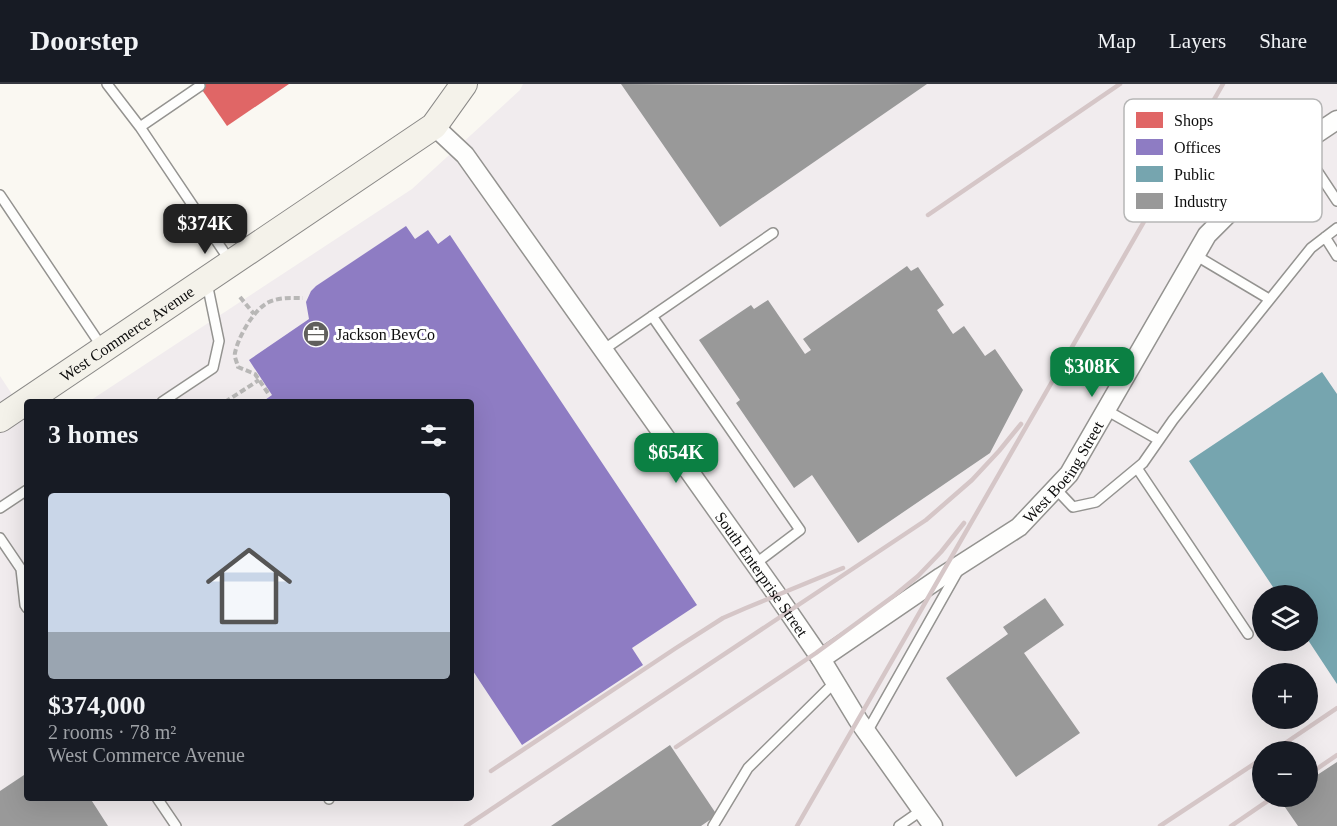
<!DOCTYPE html>
<html lang="en">
<head>
<meta charset="utf-8">
<style>
	body { margin:0; font-family:"Times New Roman",serif; background:#20242c; color:#f1f3f6; height:100vh; display:flex; flex-direction:column; font-size:22px; white-space:nowrap }
	* { box-sizing:border-box; margin:0 }
	p { font-size:20px; color:#9ea1a6 }
	.icon { flex:none; width:33px; height:33px; fill:none; stroke:currentColor; stroke-width:2; stroke-linecap:round; stroke-linejoin:round }
	.map { position:relative; flex:1; overflow:hidden }
	.panel { position:absolute; left:24px; top:315px; width:450px; height:402px; display:flex; flex-direction:column; background:#171b24; border-radius:6px; box-shadow:0 6px 24px #0002 }
	.panel>* { flex:none }
	.fabs { position:absolute; left:1252px; top:501px; display:grid; gap:12px }
	.fabs a { display:grid; place-items:center; width:66px; height:66px; border-radius:50%; background:#171b24; box-shadow:0 6px 24px #0002; font-size:30px }
	.price { position:absolute; translate:-50% -51px; padding:0 14px; border-radius:12px; background:#0b8043; color:#fff; font-size:20px; line-height:39px; filter:drop-shadow(0 2px 3px #0008) }
	.price::after { content:''; position:absolute; left:50%; top:36px; width:18px; height:14px; margin-left:-9px; background:inherit; clip-path:polygon(0 0,100% 0,50% 100%) }
	.price.current { background:#222; color:#fff }
	ul { padding:0; list-style:none }
	li { display:grid; align-content:center; gap:12px; height:318px; padding:0 24px }
	li span { display:grid; place-items:center; height:186px; border-radius:6px; color:#555 }
	li>.icon { margin-inline-start:auto }
	span .icon { width:108px; height:108px; fill:#fffc; stroke-width:1 }
	li b { font-size:26px }
	h2 { display:flex; justify-content:space-between; align-items:center; height:72px; padding:0 24px; font-size:26px }
	header { display:flex; align-items:center; gap:36px; box-sizing:border-box; height:84px; padding:0 30px; background:#171b24; border-bottom:2px solid #363941 }
	header strong { font-size:28px }
	nav { display:flex; gap:33px; margin-inline-start:auto; font-size:21px }
	.map>svg:first-child { display:block }
	.industrial { fill:#f1ecee; fill-rule:evenodd }
	.shops { fill:#e06666 }
	.offices { fill:#8e7cc3 }
	.public { fill:#76a5af }
	.industry { fill:#999 }
	.lines { fill:none; stroke-linecap:round; stroke-linejoin:round }
	.lane-casing { stroke:#949390; stroke-width:12 }
	.street-casing { stroke:#949390; stroke-width:21 }
	.secondary-casing { stroke:#8a8987; stroke-width:28 }
	.path { stroke:#b8b7b6; stroke-width:4; stroke-dasharray:6 3; stroke-linecap:butt }
	.lane { stroke:#fefefd; stroke-width:9 }
	.street { stroke:#fefefd; stroke-width:18 }
	.secondary { stroke:#f4f2ea; stroke-width:26 }
	.rail { stroke:#d5c6c7; stroke-width:4.5 }
	.labels { text-anchor:middle; dominant-baseline:central; stroke-width:6; stroke-linejoin:round; paint-order:stroke }
	.street-label { font-size:16px; fill:#0d0d0d; stroke:#fff }
	.poi-label { font-size:16px; fill:#0d0d0d; stroke:#fff; text-anchor:start }
	.key { fill:#fff; stroke:#b6b6b6; stroke-width:1.5 }
	.key-label { font-size:16px; fill:#0d0d0d }
</style>
</head>
<body>
<header>
<strong>Doorstep</strong>
<nav><a>Map</a><a>Layers</a><a>Share</a></nav>
</header>
<div class="map">
<svg width="1337" height="742" viewBox="0 0 1337 742">
	<rect width="100%" height="100%" fill="#faf8f2"/>
	<!-- industrial -->
	<path class="industrial" d="M523 0H1337V742H0V292L27 333V714H471V318H88L412 105 520 6ZM1263 512H1308V556H1263ZM1263 590H1308V634H1263ZM1263 668H1308V712H1263Z"/>
	<!-- shops -->
	<path class="shops" d="M198 0H289L227 42Z"/>
	<!-- offices -->
	<path class="offices" d="M406 142 415 155 428 146 438 160 450 151 697 521 632 564 643 581 522 661 471 584V318H262L272 311 249 276 309 235 306 218 311 207 316 202Z"/>
	<!-- public -->
	<path class="public" d="M1322 288 1337 310V600L1308 556V512H1279L1189 377Z"/>
	<!-- industry -->
	<path class="industry" d="M621 0 780 1 927 0 720 143Z
		M907 182 911 187 918 183 944 221 937 226 953 250 964 242 985 272 995 265 1023 306 990 369 858 459 812 391 794 404 736 319 740 316 699 256 751 221 754 225 768 216 805 270 811 266 803 255Z
		M1045 514 1064 541 1024 569 1080 649 1016 693 946 594 1008 550 1003 543Z
		M670 661 717 731 701 742H551Z
		M1337 678V742H1298L1280 716 1285 712H1308V697Z
		M27 689V714H90L108 742H0V707Z"/>
	<g class="lines">
		<!-- lane casing -->
		<g class="lane-casing">
			<path id="lane" d="M107 0 140 43 230 177
				M140 43 200 2
				M1300 61 1337 117
				M0 111 102 263
				M1325 153 1337 172
				M1195 171 1269 215
				M652 232 800 446 755 480
				M603 266 773 149
				M162 318 213 284 219 257 207 199
				M1106 326 1159 356
				M1137 384 1248 550
				M1055 404 1073 423 1096 418 1143 379 1173 336 1311 164 1337 144
				M0 424 27 406
				M0 454 21 485 25 521 27 524
				M867 648 959 485
				M157 714 176 742
				M329 714V715
				M713 742 748 684 835 598
				M899 742 922 726"/>
		</g>
		<!-- street casing -->
		<g class="street-casing">
			<g id="street">
				<path id="s1" d="M434 42 465 71 777 511 821 575 858 636 933 742"/>
				<path id="s2" d="M821 575 941 493 1019 443 1069 390 1207 151 1292 66 1337 36"/>
			</g>
		</g>
		<!-- secondary casing -->
		<g class="secondary-casing">
			<g id="secondary">
				<path id="s3" d="M0 335 434 42 464 0"/>
			</g>
		</g>
		<!-- path -->
		<path class="path" d="M240 213 254 230
			M268 309 255 290 238 283C237 278 234 273 235 269 238 253 254 225 269 218 280 213 291 214 303 214
			M225 318 259 296"/>
		<!-- lane -->
		<use href="#lane" class="lane"/>
		<!-- street -->
		<use href="#street" class="street"/>
		<!-- secondary -->
		<use href="#secondary" class="secondary"/>
		<!-- rail -->
		<path class="rail" d="M928 131 1120 0
			M676 663 816 569 895 511 918 492 941 468 964 439
			M1272 668 1337 624
			M491 687 676 564 723 534 746 524 843 484
			M1308 691 1337 671
			M466 742 926 436 972 396 999 367 1021 340
			M797 742 1223 0
			M1160 742 1263 674
			M1231 742 1275 712"/>
	</g>
	<!-- icons -->
	<defs>
		<g id="office-disc" transform="scale(1.35)"><circle r="9.5" fill="#605f5d" stroke="#fff"/><path d="M-6-3h4V-5.5h4V-3h4V5H-6ZM-1-4.5V-3h2v-1.5ZM-6 0V1H6V0Z" fill="#fff"/></g>
	</defs>
	<g fill-rule="evenodd">
		<use href="#office-disc" x="316" y="250"/>
	</g>
	<g class="labels">
		<!-- street labels -->
		<g class="street-label">
			<text stroke="none"><textPath href="#s3" startOffset="153">West Commerce Avenue</textPath></text>
			<text stroke="none"><textPath href="#s2" startOffset="309">West Boeing Street</textPath></text>
			<text stroke="none"><textPath href="#s1" startOffset="556">South Enterprise Street</textPath></text>
		</g>
		<!-- poi labels -->
		<g class="poi-label">
			<text x="336" y="250">Jackson BevCo</text>
		</g>
	</g>
	<!-- legend -->
	<rect x="1124" y="15" width="198" height="123" rx="9" class="key"/>
	<rect x="1136" y="28" width="27" height="16" fill="#e06666"/>
	<rect x="1136" y="55" width="27" height="16" fill="#8e7cc3"/>
	<rect x="1136" y="82" width="27" height="16" fill="#76a5af"/>
	<rect x="1136" y="109" width="27" height="16" fill="#999"/>
	<g class="key-label">
		<text x="1174" y="42">Shops</text>
		<text x="1174" y="69">Offices</text>
		<text x="1174" y="96">Public</text>
		<text x="1174" y="123">Industry</text>
	</g>
</svg>
<div class="fabs">
<a><svg class="icon" aria-label="layers" viewBox="0 0 24 24"><path d="M12 4l9 5-9 5-9-5zM3 14l9 5 9-5"/></svg></a>
<a>+</a>
<a>−</a>
</div>
<b class="price current" style="left:205px;top:171px">$374K</b>
<b class="price" style="left:1092px;top:314px">$308K</b>
<b class="price" style="left:676px;top:400px">$654K</b>
<section class="panel">
<h2>3 homes<svg class="icon" aria-label="filters" viewBox="0 0 24 24"><path d="M4 7h16M4 17h16"/><circle cx="9" cy="7" r="2"/><circle cx="15" cy="17" r="2"/></svg></h2>
<ul>
<li><span style="background:linear-gradient(#c9d6e8 75%,#9aa5b1 0)"><svg class="icon" aria-label="home" viewBox="0 0 24 24"><path d="M3 11l9-7 9 7M6 9v11h12V9"/></svg></span><div><b>$374,000</b><p>2 rooms · 78 m²</p><p>West Commerce Avenue</p></div></li>
</ul>
</section>
</div>
</body>
</html>
